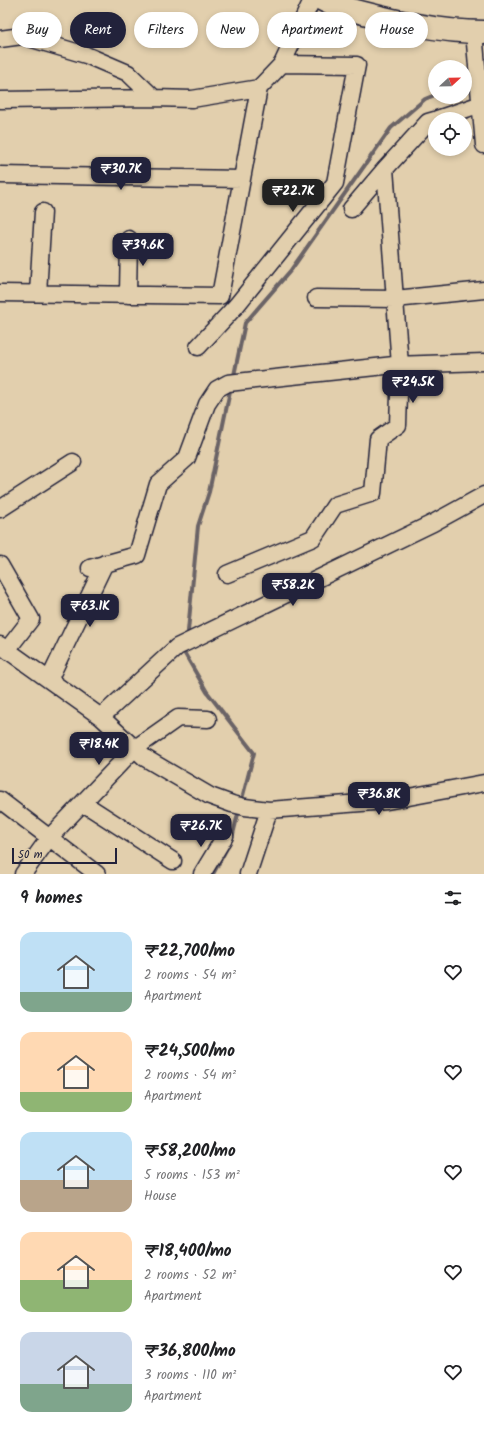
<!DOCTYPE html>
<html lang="en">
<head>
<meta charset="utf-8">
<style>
	body { margin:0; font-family:Kalam,sans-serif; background:#f6f6f6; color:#202124; height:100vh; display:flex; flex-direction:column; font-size:15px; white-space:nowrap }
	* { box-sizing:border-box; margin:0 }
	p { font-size:13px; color:#757577 }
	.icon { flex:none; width:22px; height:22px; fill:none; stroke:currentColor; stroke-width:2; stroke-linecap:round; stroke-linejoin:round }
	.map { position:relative; height:874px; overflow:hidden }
	.panel { display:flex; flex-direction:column; background:#fff; flex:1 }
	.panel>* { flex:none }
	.hud { position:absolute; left:12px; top:12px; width:460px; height:36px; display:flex; gap:8px }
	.needle { width:26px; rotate:68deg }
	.fabs { position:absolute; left:428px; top:60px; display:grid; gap:8px }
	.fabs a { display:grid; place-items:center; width:44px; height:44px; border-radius:50%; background:#fff; box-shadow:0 2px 6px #0003; font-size:20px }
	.scale { position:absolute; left:12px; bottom:10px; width:105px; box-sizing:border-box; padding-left:4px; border:2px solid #22223b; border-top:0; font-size:11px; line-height:14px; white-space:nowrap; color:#22223b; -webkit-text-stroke:3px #e2cfad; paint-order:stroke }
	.price { position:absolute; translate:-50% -34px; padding:0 9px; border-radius:8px; background:#22223b; color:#fff; font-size:13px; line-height:26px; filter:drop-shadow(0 1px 2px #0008) }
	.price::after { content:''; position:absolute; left:50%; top:24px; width:12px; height:9px; margin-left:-6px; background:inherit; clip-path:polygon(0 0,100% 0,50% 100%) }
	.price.active { background:#222; color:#fff }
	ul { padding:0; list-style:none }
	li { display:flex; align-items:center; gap:12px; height:100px; padding:0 20px }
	li span { display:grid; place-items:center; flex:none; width:112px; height:80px; border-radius:12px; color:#555 }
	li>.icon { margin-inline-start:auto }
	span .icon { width:48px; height:48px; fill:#fffc; stroke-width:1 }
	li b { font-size:17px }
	h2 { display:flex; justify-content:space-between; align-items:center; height:48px; padding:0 20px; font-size:17px }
	.pill { padding:0 14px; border-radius:18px; background:#fff; box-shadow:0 2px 6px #0003; font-size:14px; line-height:36px }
	.pill.active { background:#22223b; color:#fff }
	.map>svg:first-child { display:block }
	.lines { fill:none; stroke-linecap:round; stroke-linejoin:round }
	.stream { stroke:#6b6366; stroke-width:4 }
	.minor-casing { stroke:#22223b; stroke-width:19 }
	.primary-casing { stroke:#22223b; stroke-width:25 }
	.minor { stroke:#e2cfad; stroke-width:16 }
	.primary { stroke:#e2cfad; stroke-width:22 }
</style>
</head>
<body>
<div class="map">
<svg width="484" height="874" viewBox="0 0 484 874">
	<rect width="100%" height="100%" fill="#e2cfad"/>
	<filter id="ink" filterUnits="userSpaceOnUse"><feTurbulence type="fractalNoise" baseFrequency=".025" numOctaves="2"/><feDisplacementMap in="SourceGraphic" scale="8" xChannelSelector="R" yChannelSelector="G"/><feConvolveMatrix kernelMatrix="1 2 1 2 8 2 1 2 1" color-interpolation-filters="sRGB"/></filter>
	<g filter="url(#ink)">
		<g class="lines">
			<!-- stream -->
			<path class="stream" d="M233 380 245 323 291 270 391 128 425 99 435 95
				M188 631 198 526 209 492 231 386
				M185 654 207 692 254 753 241 803
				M232 838 239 810
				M213 874 227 848"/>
			<!-- minor casing -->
			<g class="minor-casing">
				<path id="minor" d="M474 32 484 145
					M0 39 22 36 86 55 128 73 154 98 192 99 259 88 282 64 312 0
					M0 100 154 98
					M437 119 484 103
					M0 175 242 179
					M351 209 385 169
					M0 293 220 296 259 88
					M38 293 43 212
					M128 295 129 239
					M316 298 395 299 484 290
					M198 347 236 306 335 183 357 65 282 64
					M0 509 73 462
					M0 565 31 619 7 650
					M90 568 137 555 158 484 187 458 207 404 217 389 228 383 394 365 484 362
					M227 574 313 538 335 505 373 493 378 439 398 425 400 365 385 169 428 122 435 120
					M0 645 101 717 145 758 210 796 232 804 245 807 269 810 387 801 484 783
					M49 680 105 563
					M101 717 177 647 433 523 484 495
					M0 800 97 874
					M83 803 173 861
					M23 874 49 838 134 749 178 718 208 719
					M202 874 225 836
					M248 874 269 810"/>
			</g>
			<!-- primary casing -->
			<g class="primary-casing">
				<path id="primary" d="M323 0 333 5C384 18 431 32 484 32"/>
			</g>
			<!-- minor -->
			<use href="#minor" class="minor"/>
			<!-- primary -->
			<use href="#primary" class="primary"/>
		</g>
	</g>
</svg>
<div class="fabs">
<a><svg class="needle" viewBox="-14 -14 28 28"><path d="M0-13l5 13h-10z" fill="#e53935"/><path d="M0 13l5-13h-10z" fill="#757577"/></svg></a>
<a><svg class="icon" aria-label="locate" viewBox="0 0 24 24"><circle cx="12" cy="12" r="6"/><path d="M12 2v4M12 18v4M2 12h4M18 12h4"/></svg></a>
</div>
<div class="scale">50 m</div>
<b class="price" style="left:121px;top:191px">₹30.7K</b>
<b class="price active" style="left:293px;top:213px">₹22.7K</b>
<b class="price" style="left:143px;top:267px">₹39.6K</b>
<b class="price" style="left:413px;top:404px">₹24.5K</b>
<b class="price" style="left:293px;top:607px">₹58.2K</b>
<b class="price" style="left:90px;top:628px">₹63.1K</b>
<b class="price" style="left:99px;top:766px">₹18.4K</b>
<b class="price" style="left:379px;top:816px">₹36.8K</b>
<b class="price" style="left:201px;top:848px">₹26.7K</b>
<div class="hud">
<a class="pill">Buy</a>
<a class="pill active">Rent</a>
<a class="pill">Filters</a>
<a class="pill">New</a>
<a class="pill">Apartment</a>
<a class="pill">House</a>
</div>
</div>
<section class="panel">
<h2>9 homes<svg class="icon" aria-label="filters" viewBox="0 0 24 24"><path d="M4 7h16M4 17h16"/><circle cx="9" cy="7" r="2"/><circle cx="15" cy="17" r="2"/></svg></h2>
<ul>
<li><span style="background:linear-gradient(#bfe0f5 75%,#7fa58c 0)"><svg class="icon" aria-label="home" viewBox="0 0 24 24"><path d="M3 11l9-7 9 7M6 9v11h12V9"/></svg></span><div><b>₹22,700/mo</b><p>2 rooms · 54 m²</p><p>Apartment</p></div><svg class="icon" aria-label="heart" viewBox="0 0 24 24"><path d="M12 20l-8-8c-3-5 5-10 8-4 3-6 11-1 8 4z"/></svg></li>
<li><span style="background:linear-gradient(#ffd9b3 75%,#8fb573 0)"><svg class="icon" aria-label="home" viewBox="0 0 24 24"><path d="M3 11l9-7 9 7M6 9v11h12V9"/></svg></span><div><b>₹24,500/mo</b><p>2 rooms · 54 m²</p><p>Apartment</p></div><svg class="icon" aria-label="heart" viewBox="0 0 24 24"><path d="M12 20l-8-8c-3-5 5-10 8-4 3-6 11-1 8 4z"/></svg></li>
<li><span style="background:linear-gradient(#bfe0f5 60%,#b9a48a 0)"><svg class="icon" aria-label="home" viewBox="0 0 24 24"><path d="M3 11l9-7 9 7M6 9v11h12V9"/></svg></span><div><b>₹58,200/mo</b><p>5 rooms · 153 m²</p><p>House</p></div><svg class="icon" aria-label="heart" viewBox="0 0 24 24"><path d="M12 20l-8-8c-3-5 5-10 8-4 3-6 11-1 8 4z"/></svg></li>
<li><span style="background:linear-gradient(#ffd9b3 60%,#8fb573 0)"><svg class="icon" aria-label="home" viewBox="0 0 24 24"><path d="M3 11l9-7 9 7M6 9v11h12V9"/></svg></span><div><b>₹18,400/mo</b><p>2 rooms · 52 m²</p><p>Apartment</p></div><svg class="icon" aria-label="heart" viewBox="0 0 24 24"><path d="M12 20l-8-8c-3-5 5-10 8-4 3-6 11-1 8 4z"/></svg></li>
<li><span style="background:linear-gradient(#c9d6e8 65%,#7fa58c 0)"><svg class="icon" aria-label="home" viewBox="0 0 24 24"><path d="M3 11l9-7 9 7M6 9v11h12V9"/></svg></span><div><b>₹36,800/mo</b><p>3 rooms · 110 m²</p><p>Apartment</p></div><svg class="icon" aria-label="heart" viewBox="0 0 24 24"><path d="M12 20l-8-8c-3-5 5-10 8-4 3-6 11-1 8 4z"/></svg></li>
</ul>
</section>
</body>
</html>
